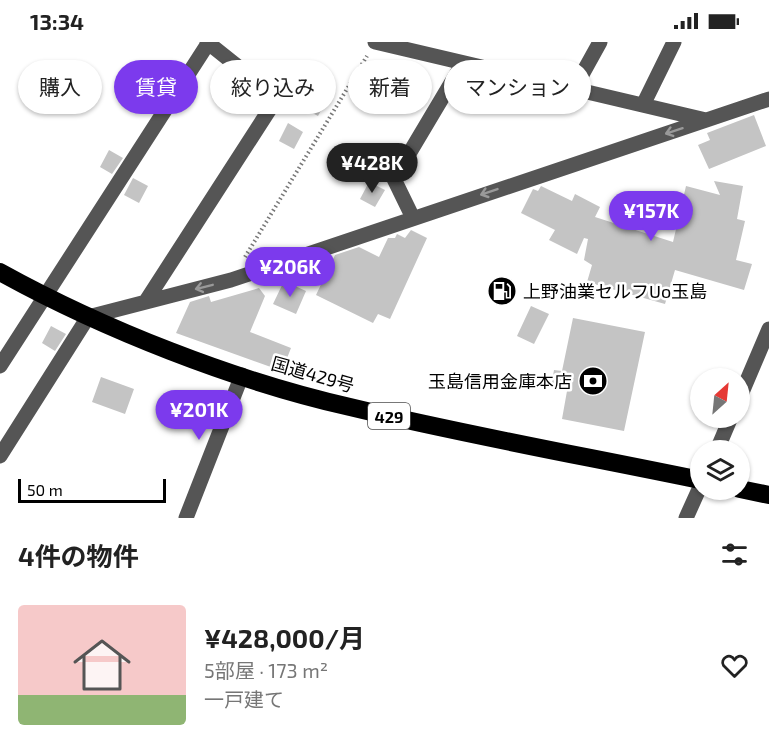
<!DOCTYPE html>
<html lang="ja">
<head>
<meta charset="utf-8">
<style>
	body { margin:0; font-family:"Exo 2","Noto Sans JP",sans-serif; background:#f6f6f6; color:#222; height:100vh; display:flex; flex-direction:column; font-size:22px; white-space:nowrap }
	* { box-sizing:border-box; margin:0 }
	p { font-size:20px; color:#767676 }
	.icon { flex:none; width:33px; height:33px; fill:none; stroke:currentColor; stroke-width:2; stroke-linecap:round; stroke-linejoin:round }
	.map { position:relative; height:476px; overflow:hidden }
	.side { display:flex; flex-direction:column; background:#fff; flex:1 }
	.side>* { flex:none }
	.hud { position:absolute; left:18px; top:18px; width:734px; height:54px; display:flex; gap:12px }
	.needle { width:39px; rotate:27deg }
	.buttons { position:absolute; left:690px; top:326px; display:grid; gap:12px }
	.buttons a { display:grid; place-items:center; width:60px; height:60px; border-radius:50%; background:#fff; box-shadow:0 2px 4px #0004; font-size:30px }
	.scale { position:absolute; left:18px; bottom:15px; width:148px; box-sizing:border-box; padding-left:6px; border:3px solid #000; border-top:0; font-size:16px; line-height:21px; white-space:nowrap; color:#000; -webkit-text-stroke:4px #fff; paint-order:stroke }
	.price { position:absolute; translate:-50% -51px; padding:0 14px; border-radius:21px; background:#7c3aed; color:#fff; font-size:20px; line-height:39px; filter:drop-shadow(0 2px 3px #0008) }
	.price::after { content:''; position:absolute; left:50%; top:36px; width:18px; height:14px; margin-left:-9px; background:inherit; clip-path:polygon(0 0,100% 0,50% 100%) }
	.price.active { background:#222; color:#fff }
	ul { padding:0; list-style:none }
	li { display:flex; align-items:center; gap:18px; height:150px; padding:0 18px }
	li+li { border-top:2px solid #e0e0e0 }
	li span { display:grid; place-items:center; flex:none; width:168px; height:120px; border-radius:6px; color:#555 }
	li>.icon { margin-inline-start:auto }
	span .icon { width:72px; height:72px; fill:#fffc; stroke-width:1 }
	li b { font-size:26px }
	h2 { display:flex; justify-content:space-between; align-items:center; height:72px; padding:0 18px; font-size:26px }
	.chip { padding:0 21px; border-radius:27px; background:#fff; box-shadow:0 2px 4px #0004; font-size:21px; line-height:54px }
	.chip.active { background:#7c3aed; color:#fff }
	.status { display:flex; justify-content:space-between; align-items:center; height:42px; padding:0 30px; background:#fff; direction:ltr }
	.status svg { height:16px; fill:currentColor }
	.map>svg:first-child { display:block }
	.building { fill:#c4c4c4 }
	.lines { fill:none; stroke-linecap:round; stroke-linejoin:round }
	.path { stroke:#777; stroke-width:4; stroke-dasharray:1.5 3; stroke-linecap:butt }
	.minor { stroke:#555; stroke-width:15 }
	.highway { stroke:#000; stroke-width:18 }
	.oneway { stroke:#999 }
	.labels { text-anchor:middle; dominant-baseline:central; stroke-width:5; stroke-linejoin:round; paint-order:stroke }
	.shield { fill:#fff; stroke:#4c4c4c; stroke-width:1.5 }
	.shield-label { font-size:16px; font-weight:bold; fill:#000 }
	.poi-label { font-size:18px; fill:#000; stroke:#fff; text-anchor:start }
	.street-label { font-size:18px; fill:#000; stroke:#fff }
</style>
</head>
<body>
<div class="status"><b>13:34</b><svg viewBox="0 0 49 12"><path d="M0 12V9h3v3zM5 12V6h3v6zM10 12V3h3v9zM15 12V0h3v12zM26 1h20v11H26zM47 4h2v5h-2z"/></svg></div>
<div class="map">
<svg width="769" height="476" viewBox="0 0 769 476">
	<rect width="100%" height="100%" fill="#fff"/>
	<!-- building -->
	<path class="building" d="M312 49 327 57 318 74 303 66Z
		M754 73 766 104 709 127 698 103 710 98 707 91Z
		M288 81 303 90 294 107 279 99Z
		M109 108 123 116 112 132 100 125Z
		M133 136 148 144 139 161 124 153Z
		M714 139 743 144 737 177 745 179 736 218 752 222 744 248 675 228 665 262 587 240 592 223 584 218 588 197 584 196 577 212 549 198 555 188 521 171 533 147 538 149 541 144 572 159 575 152 600 165 595 175 673 200 686 144 720 153Z
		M369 140 385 148 375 165 360 157Z
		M411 188 427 196 390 277 378 272 373 281 316 253 335 213 359 205 379 215 388 196H395L397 192 405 196Z
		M284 239 306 249 296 272 273 262Z
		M259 246 265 254 250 290 291 306 282 329 176 291 190 260 209 254 211 260Z
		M531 264 549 272 534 302 517 294Z
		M573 276 645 290 624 389 562 377 567 349 551 346 554 328 562 329Z
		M51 284 66 292 55 309 42 301Z
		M101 335 134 347 125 372 92 360Z"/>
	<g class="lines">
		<!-- path -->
		<path class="path" d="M245 215 367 14"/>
		<!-- minor -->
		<path class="minor" d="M375 0 706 78
			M574 47 600 0
			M643 63 674 0
			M413 176 394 137 463 21
			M146 259 277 56 207 0
			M0 324 209 0
			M740 355 769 287
			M717 408 731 375
			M0 414 88 275 231 238 769 57
			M186 476 242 333
			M686 476 700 445"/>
		<!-- highway -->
		<path class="highway" d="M0 230C103 287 235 339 350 365 466 393 584 414 700 438
			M740 447 769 453"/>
	</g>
	<!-- one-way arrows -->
	<defs><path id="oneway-shaft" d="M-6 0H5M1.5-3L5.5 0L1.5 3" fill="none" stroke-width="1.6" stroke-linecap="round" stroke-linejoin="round" transform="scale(1.5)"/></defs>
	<g class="oneway">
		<use href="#oneway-shaft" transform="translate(674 89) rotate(162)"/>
		<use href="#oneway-shaft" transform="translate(489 150) rotate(161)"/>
		<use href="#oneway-shaft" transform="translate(204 245) rotate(166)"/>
	</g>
	<!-- icons -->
	<defs>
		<g id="fuel-disc" transform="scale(1.5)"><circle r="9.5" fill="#000" stroke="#fff"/><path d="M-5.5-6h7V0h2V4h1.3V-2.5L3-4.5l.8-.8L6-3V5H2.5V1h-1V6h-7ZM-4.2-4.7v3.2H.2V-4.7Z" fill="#fff"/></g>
		<g id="bank-disc" transform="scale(1.5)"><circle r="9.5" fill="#000" stroke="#fff"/><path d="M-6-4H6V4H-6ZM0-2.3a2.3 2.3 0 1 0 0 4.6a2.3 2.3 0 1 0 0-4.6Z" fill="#fff"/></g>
	</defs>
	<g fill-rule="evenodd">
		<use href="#fuel-disc" x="502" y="249"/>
		<use href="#bank-disc" x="593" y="339"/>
	</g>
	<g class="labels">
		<!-- shield labels -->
		<rect class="shield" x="368" y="361" width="42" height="26" rx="4.5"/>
		<g class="shield-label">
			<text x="389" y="374">429</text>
		</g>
		<!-- poi labels -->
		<g class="poi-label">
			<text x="523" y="249">上野油業セルフUo玉島</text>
			<text x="572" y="339" text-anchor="end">玉島信用金庫本店</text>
		</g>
		<!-- street labels -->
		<g class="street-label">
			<text transform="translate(313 332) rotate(16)">国道429号</text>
		</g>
	</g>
</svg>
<div class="buttons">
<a><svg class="needle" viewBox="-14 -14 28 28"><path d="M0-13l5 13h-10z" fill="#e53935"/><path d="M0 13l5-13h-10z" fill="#767676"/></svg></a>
<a><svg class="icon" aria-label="layers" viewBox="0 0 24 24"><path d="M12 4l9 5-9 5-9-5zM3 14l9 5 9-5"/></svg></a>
</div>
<div class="scale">50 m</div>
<b class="price active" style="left:372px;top:152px">¥428K</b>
<b class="price" style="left:651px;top:200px">¥157K</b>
<b class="price" style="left:290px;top:256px">¥206K</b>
<b class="price" style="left:199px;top:399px">¥201K</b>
<div class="hud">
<a class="chip">購入</a>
<a class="chip active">賃貸</a>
<a class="chip">絞り込み</a>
<a class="chip">新着</a>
<a class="chip">マンション</a>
</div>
</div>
<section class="side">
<h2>4件の物件<svg class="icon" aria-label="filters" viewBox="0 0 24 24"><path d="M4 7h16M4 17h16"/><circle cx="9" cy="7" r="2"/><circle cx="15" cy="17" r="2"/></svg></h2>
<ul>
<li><span style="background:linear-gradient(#f6c9c9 75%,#8fb573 0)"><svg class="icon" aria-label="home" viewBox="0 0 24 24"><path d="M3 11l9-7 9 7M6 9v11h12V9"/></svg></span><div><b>¥428,000/月</b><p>5部屋 · 173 m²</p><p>一戸建て</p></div><svg class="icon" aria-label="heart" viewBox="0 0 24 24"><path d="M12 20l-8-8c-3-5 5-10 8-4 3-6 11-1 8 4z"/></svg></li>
</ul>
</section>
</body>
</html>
